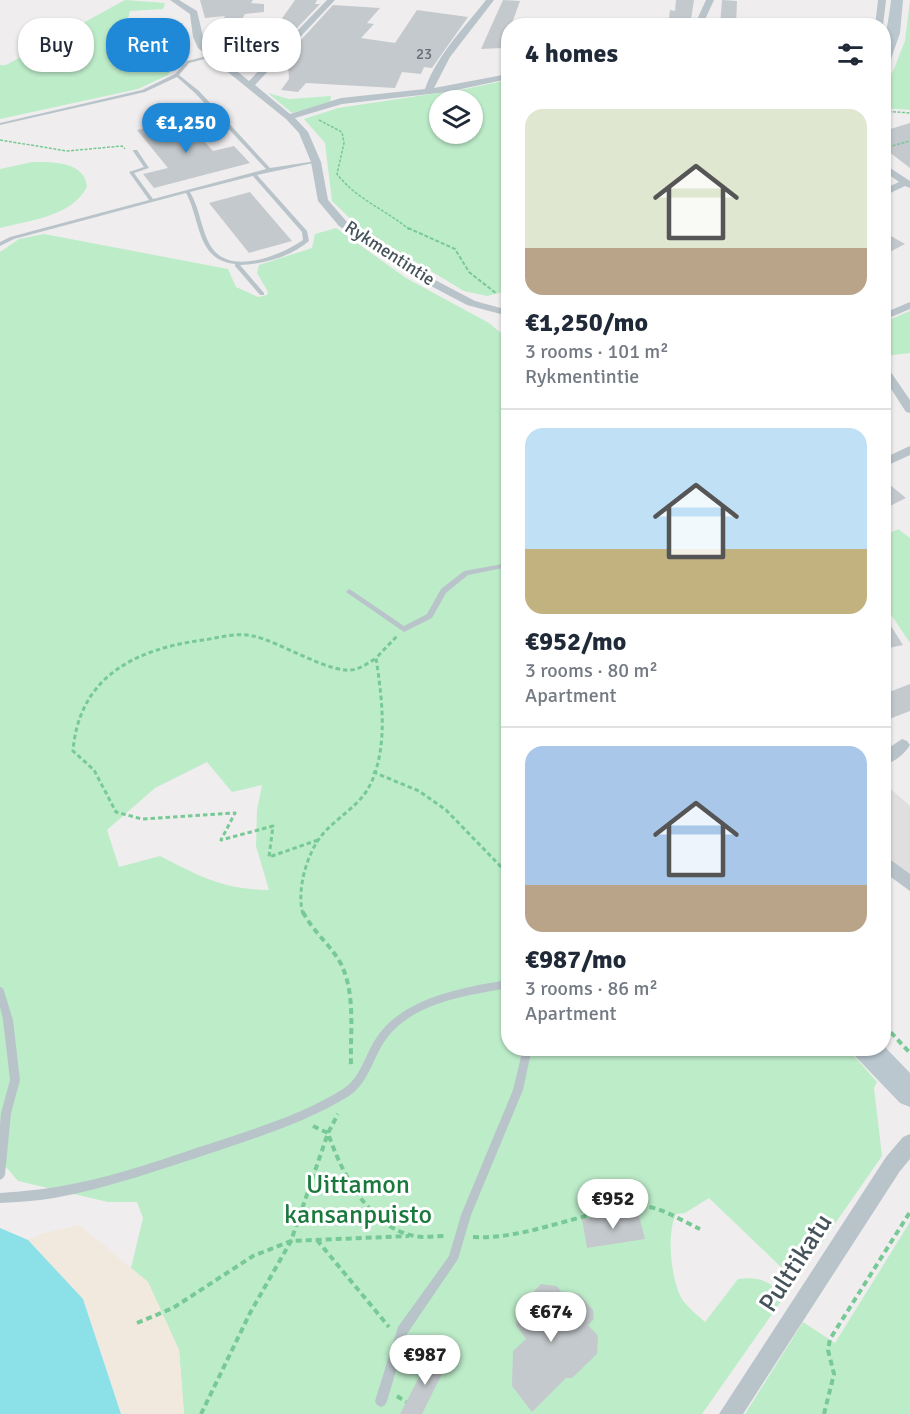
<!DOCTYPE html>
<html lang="en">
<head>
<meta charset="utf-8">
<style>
	body { margin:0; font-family:Signika,sans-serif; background:#f2f2f3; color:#1f2937; height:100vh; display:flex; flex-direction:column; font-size:22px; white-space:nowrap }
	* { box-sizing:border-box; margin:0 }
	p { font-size:20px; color:#747a83 }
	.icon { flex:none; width:33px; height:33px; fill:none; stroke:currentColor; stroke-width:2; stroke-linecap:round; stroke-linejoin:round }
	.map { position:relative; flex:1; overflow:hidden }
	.sheet { position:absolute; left:501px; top:18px; width:390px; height:1038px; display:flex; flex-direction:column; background:#fff; border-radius:24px; box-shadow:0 2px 4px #0004 }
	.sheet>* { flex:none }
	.guide { position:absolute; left:18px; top:18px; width:393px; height:54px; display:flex; gap:12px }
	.tools { position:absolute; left:429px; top:90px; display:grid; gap:12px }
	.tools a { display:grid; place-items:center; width:54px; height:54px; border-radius:50%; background:#fff; box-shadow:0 2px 4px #0004; font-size:30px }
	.price { position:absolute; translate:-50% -51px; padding:0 14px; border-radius:21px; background:#fff; color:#222; font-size:20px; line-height:39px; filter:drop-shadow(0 2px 3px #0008) }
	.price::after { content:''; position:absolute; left:50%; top:36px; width:18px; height:14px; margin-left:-9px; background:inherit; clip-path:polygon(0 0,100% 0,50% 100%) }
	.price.on { background:#2089d7; color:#fff }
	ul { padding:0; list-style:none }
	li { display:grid; align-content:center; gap:12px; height:318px; padding:0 24px }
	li+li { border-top:2px solid #e0e1e3 }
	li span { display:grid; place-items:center; height:186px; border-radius:18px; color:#555 }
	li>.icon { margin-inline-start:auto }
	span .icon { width:108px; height:108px; fill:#fffc; stroke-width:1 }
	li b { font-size:26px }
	h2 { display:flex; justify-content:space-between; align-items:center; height:72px; padding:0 24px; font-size:26px }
	.tag { padding:0 21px; border-radius:24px; background:#fff; box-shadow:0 2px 4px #0004; font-size:21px; line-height:54px }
	.tag.on { background:#2089d7; color:#fff }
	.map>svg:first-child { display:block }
	.education { fill:#e1dedf }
	.green { fill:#bdecc9; fill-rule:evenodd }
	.sand { fill:#f1e9de }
	.water { fill:#8ce1e8 }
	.building { fill:#c4c9cd }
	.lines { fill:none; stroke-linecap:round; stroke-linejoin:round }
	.path-far3 { stroke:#77c995; stroke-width:1.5; stroke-dasharray:3 1.5; stroke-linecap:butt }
	.path-far2 { stroke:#77c995; stroke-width:2; stroke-dasharray:4 2; stroke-linecap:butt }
	.path-far1 { stroke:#77c995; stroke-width:3; stroke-dasharray:4.5 3; stroke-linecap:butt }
	.path { stroke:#77c995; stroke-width:4; stroke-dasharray:6 4; stroke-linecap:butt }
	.lane { fill:#b9c4ca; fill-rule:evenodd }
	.street { fill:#b9c4ca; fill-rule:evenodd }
	.secondary { fill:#bac7cf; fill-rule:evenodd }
	.labels { text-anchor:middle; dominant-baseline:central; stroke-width:6; stroke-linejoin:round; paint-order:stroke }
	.far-number-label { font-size:15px; fill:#667077 }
	.far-street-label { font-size:18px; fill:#46535a; stroke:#fff }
	.near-park-label { font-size:26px; fill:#1b783d; stroke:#fff }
	.near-street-label { font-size:26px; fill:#46535a; stroke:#fff }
</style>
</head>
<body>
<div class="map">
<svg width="910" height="1414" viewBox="0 0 910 1414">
	<rect width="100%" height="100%" fill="#f0edee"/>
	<!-- education -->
	<path class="education" d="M884 783 910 806V876L884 854Z"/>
	<!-- green -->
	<path class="green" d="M125 0 165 3 163 9 130 11 127 23H154L146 49 181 55 168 75 138 89 0 119V65H6Z
		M910 0V110L884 108V94L905 41Z
		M508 80V291L487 296 464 291 361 229 332 201 325 143 304 119 338 108 465 89ZM440 100H472V134H440Z
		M268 93 289 99 331 96 330 103 292 113Z
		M32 162C52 162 85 161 87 187 71 217 30 220 0 228V169Z
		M336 228 406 278 489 323 508 339V1048L848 1049 877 1082 874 1088 882 1156 802 1271 782 1268 709 1198 685 1213 676 1214C666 1233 671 1285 684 1302 690 1309 698 1316 705 1322L738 1279C759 1276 770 1281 784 1297L702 1414H184L179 1350 148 1282 131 1268 143 1218 137 1202H108L18 1181 0 1160V252L19 239 44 234 228 269 236 287 258 297 267 295 268 292 257 273 259 265 312 248 315 234ZM207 762 232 792 262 785 257 810 256 846 269 890C222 889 201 877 160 856L119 867 107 830 155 788Z
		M910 311V353L884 356V322Z
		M898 529 910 538V643L884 604V536Z
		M910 1222V1414H745L803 1322 835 1343Z"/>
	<!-- sand -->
	<path class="sand" d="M79 1225 148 1282 179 1350 184 1414H121L83 1299 28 1240 41 1234Z"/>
	<!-- water -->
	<path class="water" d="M0 1228 28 1240 83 1299 121 1414H0Z"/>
	<!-- building -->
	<path class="building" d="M200 0H253L251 3 264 4V12L245 14 240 23 221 22 225 16 205 18Z
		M295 0H317L315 4H320L273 53 247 51 256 36 271 34Z
		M503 0 520 1 511 26H508L502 48 481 49Z
		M676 0H694L690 26H668L670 10 675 11Z
		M722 0 737 1 736 26H720Z
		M333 5 380 8 367 23 374 24 361 38 395 43 417 10 468 17 432 68 424 67 421 74 402 72 395 88 306 83 298 92 281 90 289 79 288 64 295 54H288Z
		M161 23H183L177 44 154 45Z
		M184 119 213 151 234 146 250 163 154 188 143 174 168 168 137 130Z
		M910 123V168L884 148V131Z
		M250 192 292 241 249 253 209 203Z
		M884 232 905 244 884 255Z
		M884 480 906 498 884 509Z
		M884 615 903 645 884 649Z
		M910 684V711L884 721V694Z
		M638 1212 645 1239 587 1248 582 1219Z
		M541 1284 557 1286 562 1293 579 1294 593 1310 594 1319 588 1325 598 1336 597 1354 572 1378H566L532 1412 512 1386 513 1351 526 1339 516 1325 518 1308Z
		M432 1352 448 1362 422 1414H400Z"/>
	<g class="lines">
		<!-- path-far3 -->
		<path class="path-far3" d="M884 89 891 72
			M884 111 910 113
			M319 120 342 132 344 143 337 174C356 199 386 210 410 230
			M0 140 67 151 122 146 125 149
			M884 148 910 141"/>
		<!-- path-far2 -->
		<path class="path-far2" d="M408 228 455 249 469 272 497 294
			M508 343 504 357 508 361"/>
		<!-- path-far1 -->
		<path class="path-far1" d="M373 772 419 791 446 810 508 874
			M318 840 269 857 273 826 221 840 235 813 142 819 116 812 94 770 73 751C79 676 136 649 203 640 218 638 237 632 253 636 279 641 334 677 356 669 363 667 370 662 376 658
			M303 914C296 891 307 853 322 835 339 815 361 806 372 781 388 743 382 698 376 658L397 636"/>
		<!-- path -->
		<path class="path" d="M303 912C313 932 331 945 341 964 356 994 350 1034 351 1066
			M884 1025 910 1053
			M313 1126 328 1133C341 1172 369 1227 414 1236 424 1238 435 1236 446 1236
			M473 1237C519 1239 559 1221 604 1212 617 1209 631 1205 645 1206 665 1209 682 1221 700 1229
			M317 1240 389 1327
			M137 1323 173 1308 253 1256 291 1241 409 1236
			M397 1396 406 1402
			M201 1414 250 1313 291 1241 328 1133 338 1114
			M824 1414 834 1374 828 1350 830 1339 910 1212"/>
		<!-- lane -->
		<path class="lane" d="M211 55 213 56 212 57 189 63 179 75 199 91 270 168 316 161 318 162 257 175 307 231 309 241C290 257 264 264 240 265L264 293V295H260L235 266V264C196 260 201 220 186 193L14 239 0 246V242L10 237 149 200 129 172 144 167 133 151V150H137L149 168 134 173 153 199 266 169 195 93 177 77 145 92 0 125V123L142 90 175 74 187 61ZM253 176 302 232 303 240C280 256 228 277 210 245 201 229 200 209 190 192Z
			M508 563V567L468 575 446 593 432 618 404 632 346 592 349 589 351 590 404 626 427 614 441 589 464 571Z
			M508 980V988C464 996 406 1003 381 1047 372 1063 366 1085 349 1096 307 1122 258 1137 211 1153 159 1170 108 1188 54 1198 36 1201 18 1202 0 1203V1193C26 1191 51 1189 77 1183 123 1174 168 1157 212 1143 257 1128 303 1114 343 1089 360 1078 365 1056 375 1040 400 998 464 987 508 980Z
			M0 987 3 988 4 991 13 1020 20 1080 11 1113 5 1175 3 1178 0 1180V1125L1 1113 10 1080 3 1020 0 1007Z
			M523 1048H532L523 1090 471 1215 458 1259 407 1334 387 1401 385 1405 381 1407 377 1405 375 1401 398 1327 449 1256 461 1215 513 1090Z"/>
		<!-- street -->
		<path class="street" d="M170 0H179L197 11 205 45 249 81 327 0H335L255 85 290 114 341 98 425 89C437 55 464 28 486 0H494L450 57 434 88 508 74V79L447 92 342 104 295 118 308 132 321 162 328 200 347 222 437 281 475 301 508 310V316L467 305 429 285 339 226 318 201 311 162 299 133 286 119 198 48 193 37 190 14Z
			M706 0H714L702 26H694Z
			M878 0H886L883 26H875Z
			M884 164 910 181V188L905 186 884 196V189L899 182 884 171Z
			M910 302V309L884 320V313Z
			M884 366 888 368 910 400V413L906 412 884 378Z
			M910 446V455L884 467V458Z
			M902 739 907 741 910 745C905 754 893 763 884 765V751Z
			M884 855 910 874V891L884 872Z
			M910 1134V1159L900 1171 743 1414H719L886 1157 903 1137Z"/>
		<!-- secondary -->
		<path class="secondary" d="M891 0H903L900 33 890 62 884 66C882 45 889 22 891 0Z
			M884 1046 910 1073V1107L900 1103 856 1057 852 1048H884Z"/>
	</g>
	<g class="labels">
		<!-- far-number labels -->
		<g class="far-number-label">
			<text x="424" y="54">23</text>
		</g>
		<!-- far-street labels -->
		<g class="far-street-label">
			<text transform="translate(390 253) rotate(33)">Rykmentintie</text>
		</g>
		<!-- near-park labels -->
		<g class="near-park-label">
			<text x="358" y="1185">Uittamon<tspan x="358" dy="30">kansanpuisto</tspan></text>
		</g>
		<!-- near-street labels -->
		<g class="near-street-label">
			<text transform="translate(796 1263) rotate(-57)">Pulttikatu</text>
		</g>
	</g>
</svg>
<div class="tools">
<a><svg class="icon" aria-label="layers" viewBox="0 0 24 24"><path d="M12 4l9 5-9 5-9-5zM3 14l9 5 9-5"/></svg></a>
</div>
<b class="price on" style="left:186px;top:154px">€1,250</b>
<b class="price" style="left:613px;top:1230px">€952</b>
<b class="price" style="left:551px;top:1343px">€674</b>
<b class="price" style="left:425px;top:1386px">€987</b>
<div class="guide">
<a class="tag">Buy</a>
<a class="tag on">Rent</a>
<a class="tag">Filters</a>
</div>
<section class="sheet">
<h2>4 homes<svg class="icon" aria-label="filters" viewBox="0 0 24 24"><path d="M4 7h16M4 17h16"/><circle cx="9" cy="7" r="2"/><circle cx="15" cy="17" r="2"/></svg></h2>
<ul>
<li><span style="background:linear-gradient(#dfe7d0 75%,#b9a48a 0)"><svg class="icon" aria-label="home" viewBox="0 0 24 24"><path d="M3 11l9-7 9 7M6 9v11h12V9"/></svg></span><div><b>€1,250/mo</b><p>3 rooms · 101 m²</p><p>Rykmentintie</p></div></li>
<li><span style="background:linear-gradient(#bfe0f5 65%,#c2b280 0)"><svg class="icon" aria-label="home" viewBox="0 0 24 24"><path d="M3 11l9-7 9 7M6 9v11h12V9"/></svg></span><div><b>€952/mo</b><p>3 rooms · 80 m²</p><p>Apartment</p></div></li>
<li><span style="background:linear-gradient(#a9c7e8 75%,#b9a48a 0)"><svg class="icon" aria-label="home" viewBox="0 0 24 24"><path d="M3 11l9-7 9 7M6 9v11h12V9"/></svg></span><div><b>€987/mo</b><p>3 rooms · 86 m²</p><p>Apartment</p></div></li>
</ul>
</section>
</div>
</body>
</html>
